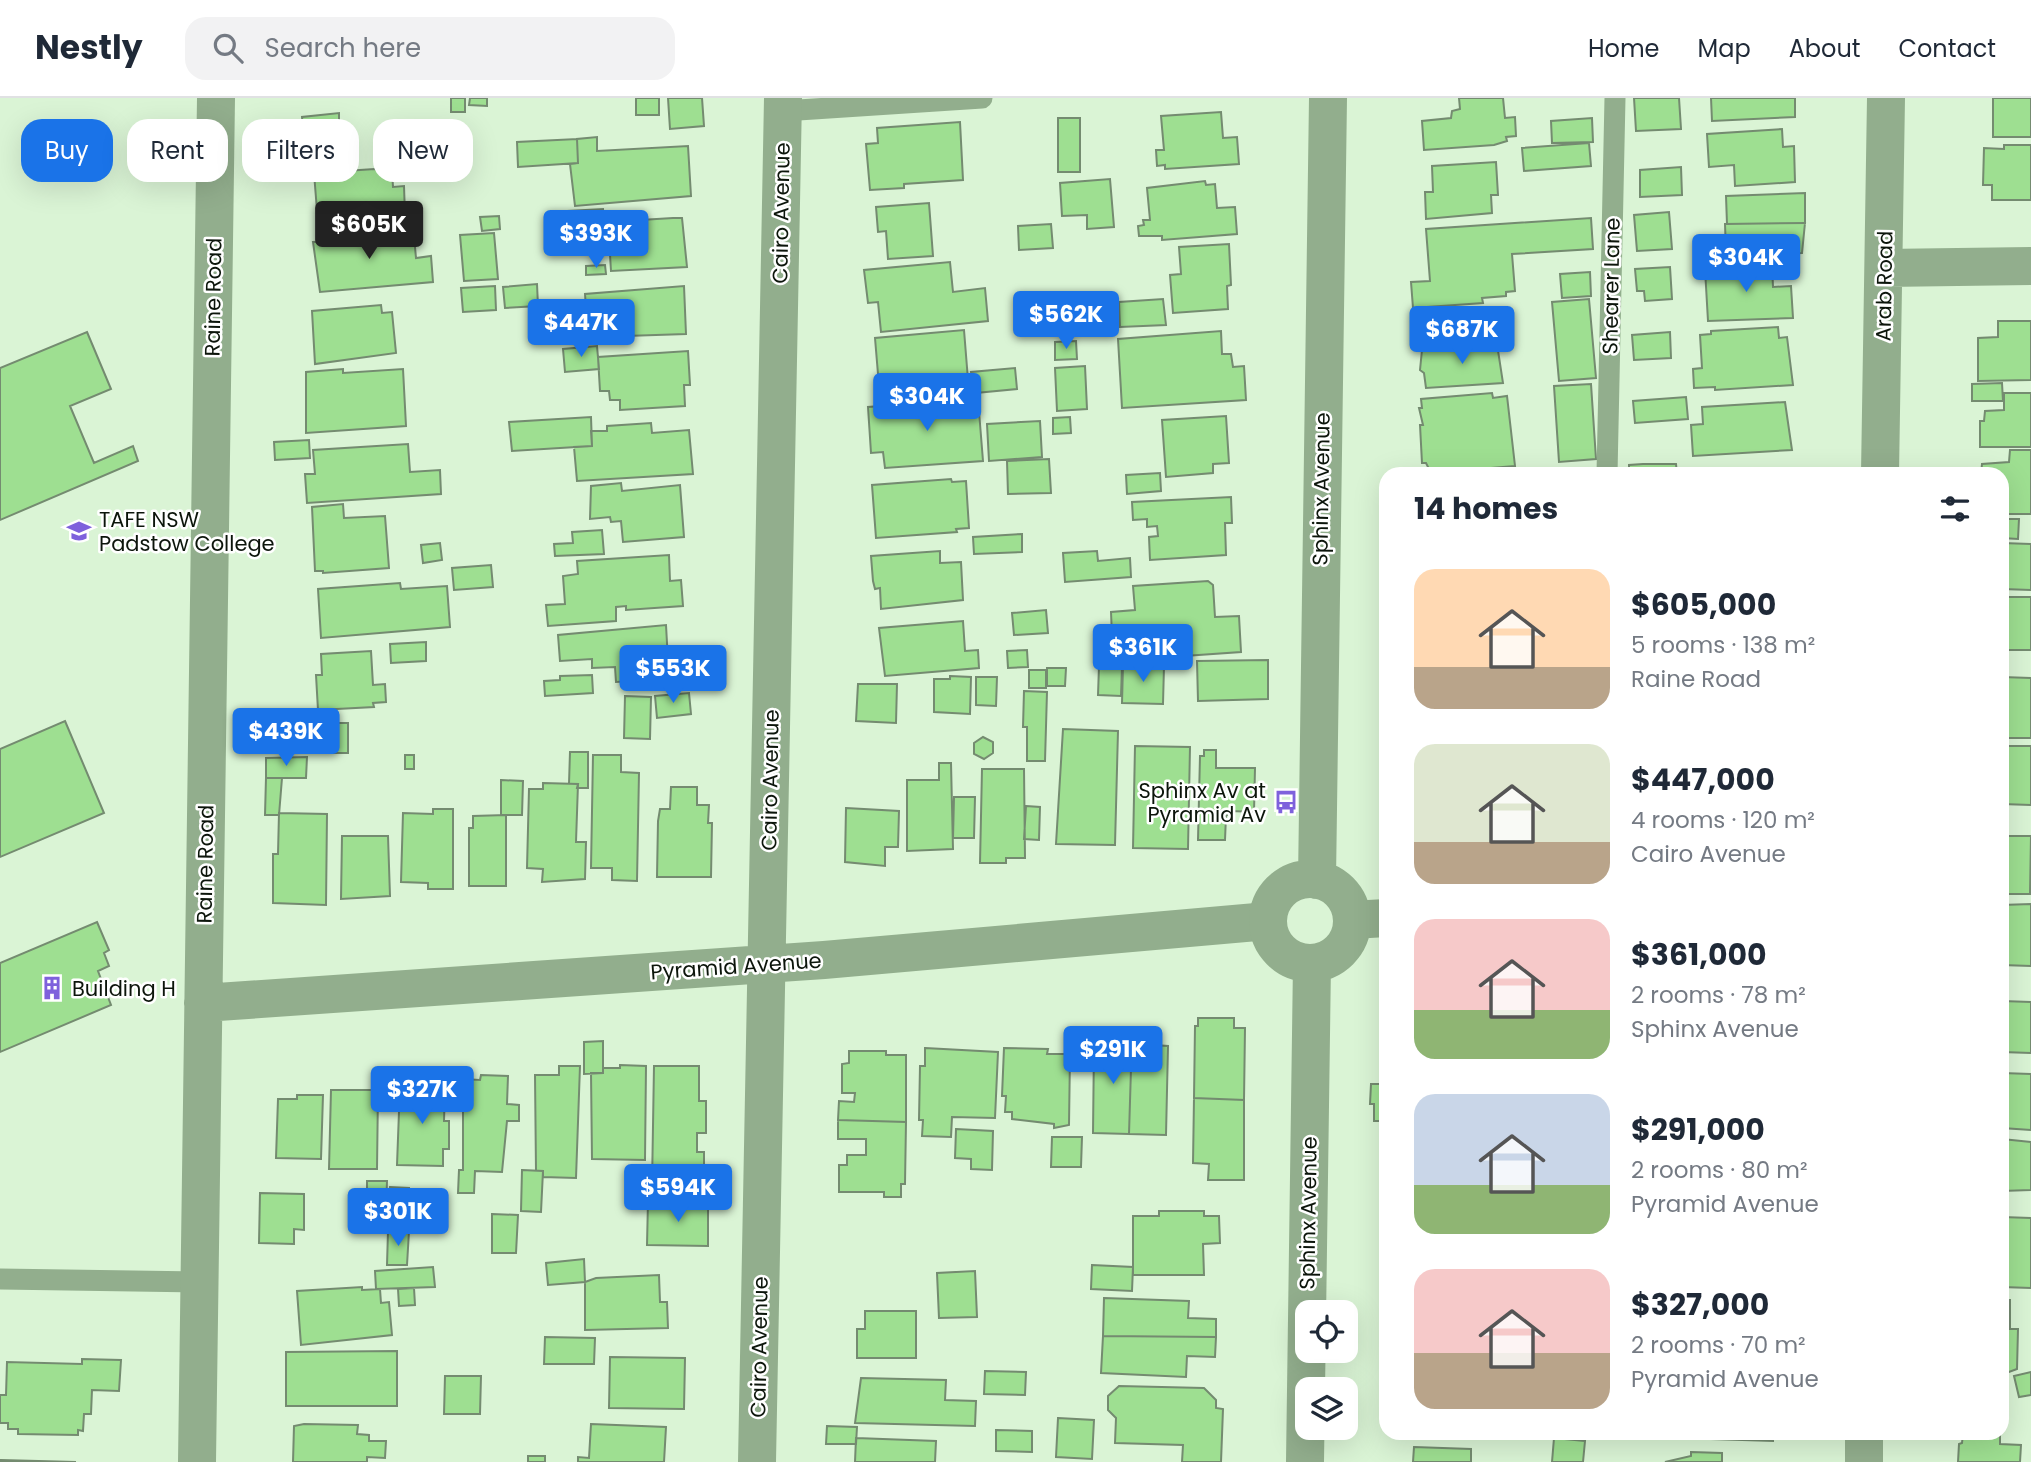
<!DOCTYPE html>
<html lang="en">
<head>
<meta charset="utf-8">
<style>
	body { margin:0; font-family:Poppins,sans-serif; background:#f2f2f3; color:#1f2937; height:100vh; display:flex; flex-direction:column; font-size:26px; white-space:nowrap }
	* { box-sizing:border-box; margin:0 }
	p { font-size:23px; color:#747a83 }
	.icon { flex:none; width:38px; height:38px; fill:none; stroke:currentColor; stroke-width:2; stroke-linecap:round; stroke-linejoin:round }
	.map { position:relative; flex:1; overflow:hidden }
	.panel { position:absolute; left:1379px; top:369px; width:630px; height:973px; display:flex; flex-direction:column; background:#fff; border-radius:21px; box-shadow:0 7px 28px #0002 }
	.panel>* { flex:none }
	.hud { position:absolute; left:21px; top:21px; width:665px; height:63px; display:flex; gap:14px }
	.fabs { position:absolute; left:1295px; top:1202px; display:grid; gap:14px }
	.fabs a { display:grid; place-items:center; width:63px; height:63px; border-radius:14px; background:#fff; box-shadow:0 7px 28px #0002; font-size:35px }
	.price { position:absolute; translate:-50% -60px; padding:0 16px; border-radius:7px; background:#1a73e8; color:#fff; font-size:23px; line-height:46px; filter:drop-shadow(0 2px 4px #0008) }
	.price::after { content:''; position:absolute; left:50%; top:42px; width:21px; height:16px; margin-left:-10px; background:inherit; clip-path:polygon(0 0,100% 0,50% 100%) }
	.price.selected { background:#222; color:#fff }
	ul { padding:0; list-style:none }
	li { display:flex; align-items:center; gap:21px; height:175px; padding:0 35px }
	li span { display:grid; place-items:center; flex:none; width:196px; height:140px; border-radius:21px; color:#555 }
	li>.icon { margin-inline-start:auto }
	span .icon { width:84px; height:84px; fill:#fffc; stroke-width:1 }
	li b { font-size:30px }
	h2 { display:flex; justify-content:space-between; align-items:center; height:84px; padding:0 35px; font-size:30px }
	.tag { padding:0 24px; border-radius:21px; background:#fff; box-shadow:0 7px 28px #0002; font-size:24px; line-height:63px }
	.tag.selected { background:#1a73e8; color:#fff }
	header { display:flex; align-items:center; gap:42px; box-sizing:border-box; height:98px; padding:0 35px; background:#fff; border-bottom:2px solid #e0e1e3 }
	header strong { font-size:33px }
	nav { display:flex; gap:38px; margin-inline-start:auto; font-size:24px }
	.search { width:490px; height:63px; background:#f2f2f3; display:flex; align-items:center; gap:18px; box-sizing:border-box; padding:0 24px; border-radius:21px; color:#747a83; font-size:26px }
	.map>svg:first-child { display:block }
	.building { fill:#9edf91; stroke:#748b70; stroke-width:2 }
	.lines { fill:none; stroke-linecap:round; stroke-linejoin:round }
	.service { stroke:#92ae8d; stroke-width:21 }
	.minor { stroke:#92ae8d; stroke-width:38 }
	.tertiary { stroke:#92ae8d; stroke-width:38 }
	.labels { text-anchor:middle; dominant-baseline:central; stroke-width:5; stroke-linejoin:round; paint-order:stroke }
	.street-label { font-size:21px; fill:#0c150b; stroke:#fff }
	.poi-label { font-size:21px; fill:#0c150b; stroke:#fff; text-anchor:start }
</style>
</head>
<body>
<header>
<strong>Nestly</strong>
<div class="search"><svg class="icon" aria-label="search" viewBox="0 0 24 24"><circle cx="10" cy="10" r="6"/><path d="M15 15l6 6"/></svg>Search here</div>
<nav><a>Home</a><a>Map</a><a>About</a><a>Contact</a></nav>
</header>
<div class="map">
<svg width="2031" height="1364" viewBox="0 0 2031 1364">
	<rect width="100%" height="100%" fill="#daf4d5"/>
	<!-- building -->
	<path class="building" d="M451 0H465V14H451Z
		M470 0H487V8L469 7Z
		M636 0H659V17H636Z
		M668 0H702L704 28 670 31Z
		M1459 0H1503L1505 20 1515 19 1516 38 1506 39 1507 43 1494 47 1424 52 1422 23 1451 20 1452 13 1460 11Z
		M1634 0H1679L1681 31 1636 33Z
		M1711 0H1795V19L1712 23Z
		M1993 0H2031V39H1993Z
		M1221 14 1223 40 1237 39 1239 66 1165 71V67L1157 68 1156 52H1164L1161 18Z
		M339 15V58L306 61 302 19Z
		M1058 20H1080V74H1058Z
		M1592 20 1593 44 1552 45 1551 23Z
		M960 24 963 82 904 86V90L870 92 866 46 878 45 877 30Z
		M1782 31 1783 49 1794 48 1795 84 1735 88 1734 67 1709 69 1707 36Z
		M597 39V53L688 48 691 98 575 108 570 66 578 65 577 41Z
		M577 41 578 65 518 69 517 44Z
		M1589 45 1591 68 1524 73 1522 50Z
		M2004 47H2031V102H1992V87H1983L1984 50 2004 51Z
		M453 51 454 71 392 75V72H382L381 55Z
		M1496 64 1498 97H1491L1492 115 1426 121 1425 94H1433L1432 68Z
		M1681 69 1682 97 1640 99V72Z
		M375 71 392 72 393 89 404 88 405 117 318 125 314 75Z
		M1110 81 1114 129 1087 131V117L1062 118 1060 85Z
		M1205 83 1206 87 1215 86 1217 110 1235 109 1237 136 1162 142V138H1139L1138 128 1144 127 1143 122H1150L1147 90Z
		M1805 95V125L1727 126 1726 98Z
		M929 105 933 158 888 161 886 133 878 134 876 109Z
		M603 111 604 133 569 135 568 113Z
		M1669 114 1672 151 1637 153 1634 117Z
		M499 118 500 131 482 133 480 119Z
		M673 120H682L687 169 611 173 608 124Z
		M1591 120 1593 151 1512 156 1515 193 1506 194V198L1482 200 1483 205 1413 210 1411 184 1430 183 1426 131Z
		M1805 125 1802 155 1743 157V153L1726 154 1725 126Z
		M376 126 377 141 414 138 416 160 431 158 433 184 320 194 313 144 337 143 336 129Z
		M1051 126 1053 150 1019 152 1018 128Z
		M494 135 498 181 464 183 460 137Z
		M1229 146 1231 187 1227 188 1228 211 1173 215 1170 177 1181 176 1179 149Z
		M950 164 953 194 985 190 988 223 881 234 878 204 868 205 864 172Z
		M1765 164V167L1772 166 1773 189 1791 188 1793 220 1708 223 1705 171Z
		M605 167 606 176 586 177V168Z
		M1670 169 1672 201 1645 203 1644 193H1637L1635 171Z
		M1590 174 1591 198 1562 200 1560 176Z
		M537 186 538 208 505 210 503 189Z
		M495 188 496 212 463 214 461 190Z
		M684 188 686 236 595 239 594 224 587 225 585 196Z
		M1163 201 1166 227 1120 229 1119 204Z
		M1589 201 1596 280 1559 283 1552 204Z
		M381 207 382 215 392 214 396 255 315 266 312 213Z
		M1034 208H1052V227H1035Z
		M1491 211 1496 245 1419 252 1414 248 1416 216Z
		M1998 223H2031V282L1978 283V240L1998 239Z
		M1778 229 1779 240 1787 239 1793 287 1715 292V289L1694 290 1693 271 1702 270 1700 237 1711 236V233Z
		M964 232 968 282 879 288 875 240Z
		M1221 233 1222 256H1231L1233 269 1244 268 1246 302 1122 310 1118 241Z
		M87 234 111 291 70 308 94 365 133 348 138 363 0 422V270Z
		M1670 234 1671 260 1634 262 1632 237Z
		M1076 243 1077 261 1055 262V244Z
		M1497 246 1503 285 1426 290 1424 275 1420 272 1422 252Z
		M597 248 599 271 565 274 563 251Z
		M688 253 690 287H684L685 308 620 312V302H610L609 293H600L598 259Z
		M1085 268 1087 311 1057 313 1055 270Z
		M1015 270 1017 291 903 302 901 288 968 282 972 280 971 274Z
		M343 271V275L403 271 406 328 306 335V274Z
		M2002 285 2003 303H1972V286Z
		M1591 286 1596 361 1559 364 1554 288Z
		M1492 295 1493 300 1507 298 1515 368 1431 375 1426 365H1422L1420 327H1423L1419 310H1422L1421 301Z
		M2004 295H2031V349H1980V323H1984L1985 313 2004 312Z
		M1686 299 1688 321 1635 325 1633 303Z
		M978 301 983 363 885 370 883 354 871 355 868 309Z
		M1785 304 1792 352 1693 358 1691 327 1703 326 1702 309Z
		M1226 318 1229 365 1213 366V375L1166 379 1162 322Z
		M591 319 592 348 512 353 509 324Z
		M1070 319 1071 335 1053 336V320Z
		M1040 323 1042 359 989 363 987 326Z
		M651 325 652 335 689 332 693 376 577 383 574 349 592 348 591 333H607V328Z
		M309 342 310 360 275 362 274 344Z
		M408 346 410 374 440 372 441 396 307 405 305 376H315L313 352Z
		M2010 352H2031V416H2002V376H1981L1982 366 2009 364Z
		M1049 361 1051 395 1008 396 1007 363Z
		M1643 366H1676L1677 376H1629V367Z
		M1777 371 1778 376 1710 375Z
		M1160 375 1161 393 1127 396 1126 377Z
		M951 381 952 384 966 383 969 430 956 431 957 434 876 440 872 387Z
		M621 385 622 393 680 387 684 439 623 444 621 423 611 424 610 419 590 421 591 388Z
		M1231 399 1232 425H1225L1226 457 1150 462 1149 439 1158 438 1157 428 1147 429V421L1133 422 1132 404Z
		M343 406 344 420 385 418 389 470 323 475V473H315L312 409Z
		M2002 421H2019L2018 441 2002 440Z
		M602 432 604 456 555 458 554 446 573 445 572 434Z
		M1022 436V454L974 456 973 439Z
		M440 445 442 462 423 465 421 447Z
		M2002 445 2031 446V492L2002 491Z
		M940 453V465L961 464 963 502 881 511 880 490 875 491 873 483 871 458Z
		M1097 453 1098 463 1130 460 1131 479 1065 484 1063 455Z
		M669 457 670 483 681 482 683 508 626 512V508L616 509V523L548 528 546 507 565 506 563 478 578 476 577 463Z
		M491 467 493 489 454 492 452 470Z
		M1208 483 1213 487 1215 519 1239 518 1241 554 1113 563 1111 514 1135 512 1133 488Z
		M400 485 401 491 447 488 450 529 321 540 318 491Z
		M2002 499H2031V552H2002Z
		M1046 512 1048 535 1014 537 1012 515Z
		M963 523 965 553 978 552 979 570 885 578 879 530Z
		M666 527 669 581 616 584 615 569 592 570V561L560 563 558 537Z
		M426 544V563L391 565 390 546Z
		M1027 552 1028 569 1008 570 1007 553Z
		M371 553 373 587 385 586 386 604 373 605 374 609 318 612 316 577H322L321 556Z
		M1268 562V601L1198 603 1197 563Z
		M1123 567 1164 568 1163 606 1122 605Z
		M1099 568 1122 569 1121 598 1098 597Z
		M1047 570H1066L1065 588H1047Z
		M1029 572H1046V590H1029Z
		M697 573 698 590 667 591 669 575Z
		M592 577 593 595 545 598 544 583 560 582V578Z
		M950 578 971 579 970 616 934 614V581H950Z
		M976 579H997L996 608 976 607Z
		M2002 579 2031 580V640H2002Z
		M858 586H897L896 625 856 623Z
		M1024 593 1047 594 1045 663H1027V629H1023Z
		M689 595 691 616 657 620 655 598Z
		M625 598 651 599 650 641 624 640Z
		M65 623 104 715 0 759V651Z
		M331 625H348V655H330Z
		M1063 631 1118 633 1115 747 1056 746Z
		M1382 637H1386V680H1381Z
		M983 639 993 644V655L984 661 974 656V645Z
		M1135 648 1190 649 1188 751 1133 750Z
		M2002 648H2031V707L2002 706Z
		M1204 652H1216V670H1255L1254 714 1231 713 1226 718 1225 742H1198L1200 658H1204Z
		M570 654H588V690H577L578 686H569Z
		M405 657H414V671H405Z
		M593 657H621V674L639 675 637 783 612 782V770H591Z
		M307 659 306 680H266V660Z
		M939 665H951L953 751 907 753V682H939Z
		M982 671H1024L1025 760H1006V765H980Z
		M266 680H282L279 717H265Z
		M501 682 523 683 522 717H501Z
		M543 685 578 686 576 744H586L585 781 542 784 543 771 527 770 529 691H543Z
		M671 689H697V707H709L708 725H712L711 779H657L658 723 660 711H670Z
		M954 699H975L974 740H953Z
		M1026 708 1040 709 1039 742 1024 741Z
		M846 710 899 713 898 749H885V768L845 764Z
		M433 711H453V791H428V785L401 784 403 715 433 716Z
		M279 715 327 716 326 807 273 805V756H278Z
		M506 717V788H469V730H473V718Z
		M342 738H388L390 798 341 801Z
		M2002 738H2031L2030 796H2002Z
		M2031 806V868L2002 867V807Z
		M97 824 109 852 104 855 109 868 98 873 111 907 0 954V865Z
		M2002 903 2031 904V955L2002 954Z
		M1198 920H1234V930H1245L1244 1002 1194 1000 1195 928H1198Z
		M1110 937 1132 938 1129 1036 1093 1035 1094 947 1110 948Z
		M1132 938H1153V947L1168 948 1166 1037 1129 1036Z
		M603 943V975L584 976V944Z
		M925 950 998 954 995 1020 952 1019 951 1039 922 1038 923 1022H919L920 968H925Z
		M1004 950 1048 951 1047 956H1070L1069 1027 1054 1030V1026L1012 1021V1014H1005L1006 998H1002Z
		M849 953H886V957H906V1024L838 1022 839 1003 854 1004 855 995H842V966L849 965Z
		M620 967 646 968 645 1062 592 1061 591 975H603V970H620Z
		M559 968H580L576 1080 543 1079V1073H536L535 977H559Z
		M654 968H699V1003H706V1035H697V1054H704V1089L652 1088Z
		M2002 975 2031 976V1032L2002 1030Z
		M481 977 508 978 507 1006 519 1007V1023H507L502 1074 475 1073 474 1095H458L459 1072H463V981L480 982Z
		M1371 986H1386V1023H1374V1006H1370Z
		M400 987 445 988 444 1023H449V1051H443V1068L397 1067Z
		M331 992H378L377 1071H329Z
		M297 997H323L321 1061 276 1060 278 1001H297Z
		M1194 1000 1244 1002V1082H1208L1209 1066 1193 1065Z
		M838 1022 906 1024 905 1086H901V1099H884V1094H839V1067H847V1057H866V1041H838Z
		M956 1031 993 1033 992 1072 971 1071V1061L955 1060Z
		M1052 1039H1082L1081 1069H1051Z
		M2002 1041 2031 1044V1092L2002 1093Z
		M522 1072 543 1073 541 1114 521 1113Z
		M367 1083H387L386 1113 367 1112Z
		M390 1089 409 1090 407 1121H388Z
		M260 1095 304 1096V1132L294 1131V1146L259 1145Z
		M648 1103 708 1104V1148L647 1147Z
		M1159 1113H1204V1118H1219L1220 1145 1203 1146 1204 1177H1133V1118H1159Z
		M492 1116 518 1117 516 1155H492Z
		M2002 1119 2031 1120V1190L2002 1189Z
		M388 1133H409L407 1167H387Z
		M584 1161 585 1184 548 1187 546 1165Z
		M1092 1167 1133 1169 1132 1193 1091 1191Z
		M433 1169 435 1189 376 1191 375 1173Z
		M975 1173 977 1219 939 1220 937 1175Z
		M659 1177 660 1204H667L668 1230 585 1232V1184L596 1180Z
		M362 1189V1192L380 1191 381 1205 389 1204 392 1237 301 1247 297 1193Z
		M414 1190 415 1207 399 1208 398 1191Z
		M1104 1200 1189 1203 1188 1220 1216 1221V1239L1103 1238Z
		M2002 1202H2010V1231H2018L2017 1271 2009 1274 2002 1273Z
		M865 1213H916V1260H857V1231H865Z
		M1103 1238 1216 1239 1215 1259 1187 1258 1186 1279 1101 1275Z
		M545 1239 595 1240 594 1266H544Z
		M397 1253V1308H286V1254Z
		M610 1259 685 1260 684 1311 609 1310Z
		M82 1261 121 1262 119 1293 92 1292 91 1316H84L83 1333 78 1332V1337L18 1336V1331H8V1325H0V1297H6L7 1264 82 1266Z
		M985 1273 1026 1274 1025 1297 984 1296Z
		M2031 1274V1297L2019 1299 2014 1278Z
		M445 1278H481L480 1316H444Z
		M861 1280 946 1282 945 1302 976 1303 975 1328 855 1325Z
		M1119 1288 1204 1290 1216 1302V1310L1223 1311 1221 1364H1182L1183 1347 1115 1345 1116 1320 1108 1312V1298Z
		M1058 1320 1094 1322 1092 1361 1056 1359Z
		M304 1326 358 1327 357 1336 369 1337V1343H386L385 1360 367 1359V1364H293L294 1328Z
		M591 1326 666 1329 664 1364H578V1359L589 1360Z
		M827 1328 857 1329 856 1346H826Z
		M996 1332 1032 1333V1354L996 1353Z
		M1422 1335H1484L1483 1338Z
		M1680 1335H1773V1343L1680 1340Z
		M1978 1335H2000V1346L2021 1347 2020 1364H1958L1959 1346 1962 1345 1963 1336H1972V1340H1978Z
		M856 1340 936 1343 935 1364H855Z
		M1554 1340 1585 1343 1583 1364H1552Z
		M1414 1349 1471 1351V1364H1413Z
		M1691 1354 1722 1355V1364H1665L1691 1358Z
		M528 1358H545V1364H528Z
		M1 1362 76 1364H1Z"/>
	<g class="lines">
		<!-- service -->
		<path class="service" d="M783 13 982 0
			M1607 376 1615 0
			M0 1181 200 1184"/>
		<!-- minor -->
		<path class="minor" d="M1884 170 2031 168
			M1880 376 1886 0
			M1352 822 1386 820
			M203 905 824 862 1268 823
			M197 1364 216 0
			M757 1364 783 0
			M1864 1364V1335"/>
		<!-- tertiary -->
		<path class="tertiary" d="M1268 823a42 42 0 1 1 84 0a42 42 0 1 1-84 0Z
			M1317 782 1328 0
			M1305 1364 1312 865"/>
	</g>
	<!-- icons -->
	<defs>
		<g id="university-bare" transform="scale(1.89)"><path d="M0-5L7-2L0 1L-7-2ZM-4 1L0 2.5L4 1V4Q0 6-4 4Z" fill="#7e61dc" stroke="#fff" stroke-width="2.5" paint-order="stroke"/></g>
		<g id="bus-bare" transform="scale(1.89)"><path d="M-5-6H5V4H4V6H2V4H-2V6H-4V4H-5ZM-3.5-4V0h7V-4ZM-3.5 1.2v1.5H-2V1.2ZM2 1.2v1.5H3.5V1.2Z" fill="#7e61dc" stroke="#fff" stroke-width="2.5" paint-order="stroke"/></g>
		<g id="building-bare" transform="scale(1.89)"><path d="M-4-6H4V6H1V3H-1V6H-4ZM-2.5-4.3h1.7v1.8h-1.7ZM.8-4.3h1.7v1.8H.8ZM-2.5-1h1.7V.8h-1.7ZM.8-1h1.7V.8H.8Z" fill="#7e61dc" stroke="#fff" stroke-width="2.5" paint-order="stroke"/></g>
	</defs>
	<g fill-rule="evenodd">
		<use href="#university-bare" x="79" y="433"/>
		<use href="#bus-bare" x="1286" y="704"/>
		<use href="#building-bare" x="52" y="890"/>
	</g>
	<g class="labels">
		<!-- street labels -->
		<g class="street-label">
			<text transform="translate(781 115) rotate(-89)">Cairo Avenue</text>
			<text transform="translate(1611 188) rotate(-89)">Shearer Lane</text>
			<text transform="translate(1884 188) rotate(-89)">Arab Road</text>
			<text transform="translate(213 199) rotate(-89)">Raine Road</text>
			<text transform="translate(1321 391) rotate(-89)">Sphinx Avenue</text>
			<text transform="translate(770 682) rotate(-89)">Cairo Avenue</text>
			<text transform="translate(205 766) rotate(-89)">Raine Road</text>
			<text transform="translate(736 868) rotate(-4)">Pyramid Avenue</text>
			<text transform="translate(1308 1115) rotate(-89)">Sphinx Avenue</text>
			<text transform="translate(759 1249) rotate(-89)">Cairo Avenue</text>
		</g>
		<!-- poi labels -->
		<g class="poi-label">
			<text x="99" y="421">TAFE NSW<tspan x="99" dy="24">Padstow College</tspan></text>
			<text x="1266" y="692" text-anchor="end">Sphinx Av at<tspan x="1266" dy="24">Pyramid Av</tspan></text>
			<text x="72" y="890">Building H</text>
		</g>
	</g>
</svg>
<div class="fabs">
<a><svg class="icon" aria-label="locate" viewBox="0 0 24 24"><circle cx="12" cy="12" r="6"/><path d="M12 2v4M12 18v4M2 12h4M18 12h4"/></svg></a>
<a><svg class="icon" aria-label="layers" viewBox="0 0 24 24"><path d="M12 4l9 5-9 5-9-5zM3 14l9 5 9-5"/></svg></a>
</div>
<b class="price selected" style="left:369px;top:163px">$605K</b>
<b class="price" style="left:596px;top:172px">$393K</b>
<b class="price" style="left:1746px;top:196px">$304K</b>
<b class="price" style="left:1066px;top:253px">$562K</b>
<b class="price" style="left:581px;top:261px">$447K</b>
<b class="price" style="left:1462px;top:268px">$687K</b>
<b class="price" style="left:927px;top:335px">$304K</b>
<b class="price" style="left:1143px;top:586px">$361K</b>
<b class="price" style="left:673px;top:607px">$553K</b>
<b class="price" style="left:286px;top:670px">$439K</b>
<b class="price" style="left:1113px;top:988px">$291K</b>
<b class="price" style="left:422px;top:1028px">$327K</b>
<b class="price" style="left:678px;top:1126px">$594K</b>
<b class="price" style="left:398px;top:1150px">$301K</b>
<div class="hud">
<a class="tag selected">Buy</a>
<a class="tag">Rent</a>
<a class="tag">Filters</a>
<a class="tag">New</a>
</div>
<section class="panel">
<h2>14 homes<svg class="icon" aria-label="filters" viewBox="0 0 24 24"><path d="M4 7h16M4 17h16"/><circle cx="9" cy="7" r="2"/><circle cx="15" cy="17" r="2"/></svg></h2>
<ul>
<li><span style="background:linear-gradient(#ffd9b3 70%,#b9a48a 0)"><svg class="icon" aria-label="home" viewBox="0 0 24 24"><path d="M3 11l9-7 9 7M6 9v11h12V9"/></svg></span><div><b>$605,000</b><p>5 rooms · 138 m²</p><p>Raine Road</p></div></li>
<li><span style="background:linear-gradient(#dfe7d0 70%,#b9a48a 0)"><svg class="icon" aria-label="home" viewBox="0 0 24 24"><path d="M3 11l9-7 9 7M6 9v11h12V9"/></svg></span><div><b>$447,000</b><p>4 rooms · 120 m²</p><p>Cairo Avenue</p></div></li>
<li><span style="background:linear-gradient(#f6c9c9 65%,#8fb573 0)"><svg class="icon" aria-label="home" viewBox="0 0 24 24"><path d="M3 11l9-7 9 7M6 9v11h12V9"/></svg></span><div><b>$361,000</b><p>2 rooms · 78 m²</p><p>Sphinx Avenue</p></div></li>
<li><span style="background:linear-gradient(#c9d6e8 65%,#8fb573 0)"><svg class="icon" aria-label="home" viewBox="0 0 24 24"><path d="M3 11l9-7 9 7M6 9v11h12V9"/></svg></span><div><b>$291,000</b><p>2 rooms · 80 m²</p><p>Pyramid Avenue</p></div></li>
<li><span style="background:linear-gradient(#f6c9c9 60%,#b9a48a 0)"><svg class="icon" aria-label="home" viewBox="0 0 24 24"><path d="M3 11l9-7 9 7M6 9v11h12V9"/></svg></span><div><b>$327,000</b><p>2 rooms · 70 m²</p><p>Pyramid Avenue</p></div></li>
</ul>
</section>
</div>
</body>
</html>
